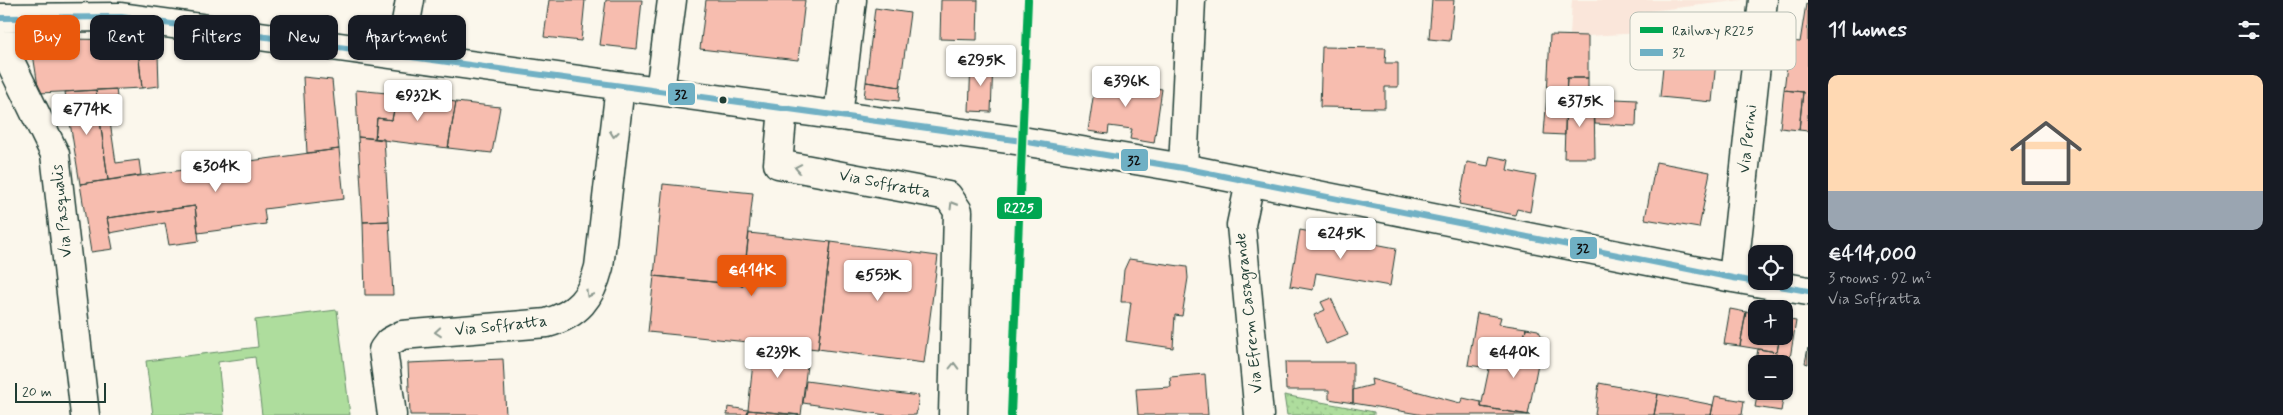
<!DOCTYPE html>
<html lang="en">
<head>
<meta charset="utf-8">
<style>
	body { margin:0; font-family:Mynerve,sans-serif; background:#242831; color:#f1f3f6; height:100vh; display:flex; flex-direction:column; font-size:19px; white-space:nowrap }
	* { box-sizing:border-box; margin:0 }
	p { font-size:16px; color:#9ea1a6 }
	.icon { flex:none; width:28px; height:28px; fill:none; stroke:currentColor; stroke-width:2; stroke-linecap:round; stroke-linejoin:round }
	.map { position:relative; flex:1; overflow:hidden }
	.details { display:flex; flex-direction:column; background:#171b24; width:475px }
	.details>* { flex:none }
	.banner { position:absolute; left:15px; top:15px; width:475px; height:45px; display:flex; gap:10px }
	.fabs { position:absolute; left:1748px; top:245px; display:grid; gap:10px }
	.fabs a { display:grid; place-items:center; width:45px; height:45px; border-radius:10px; background:#171b24; box-shadow:0 1px 4px #0004; font-size:25px }
	.scale { position:absolute; left:15px; bottom:12px; width:91px; box-sizing:border-box; padding-left:5px; border:2px solid #1f3d34; border-top:0; font-size:14px; line-height:18px; white-space:nowrap; color:#1f3d34; -webkit-text-stroke:4px #fbf7ec; paint-order:stroke }
	.price { position:absolute; translate:-50% -42px; padding:0 11px; border-radius:5px; background:#fff; color:#222; font-size:16px; line-height:32px; filter:drop-shadow(0 1px 2px #0008) }
	.price::after { content:''; position:absolute; left:50%; top:30px; width:15px; height:11px; margin-left:-8px; background:inherit; clip-path:polygon(0 0,100% 0,50% 100%) }
	.price.current { background:#ea580c; color:#fff }
	ul { padding:0; list-style:none }
	li { display:grid; align-content:center; gap:10px; height:265px; padding:0 20px }
	li+li { border-top:1px solid #363941 }
	li span { display:grid; place-items:center; height:155px; border-radius:10px; color:#555 }
	li>.icon { margin-inline-start:auto }
	span .icon { width:90px; height:90px; fill:#fffc; stroke-width:1 }
	li b { font-size:21px }
	h2 { display:flex; justify-content:space-between; align-items:center; height:60px; padding:0 20px; font-size:21px }
	.tag { padding:0 18px; border-radius:10px; background:#171b24; box-shadow:0 1px 4px #0004; font-size:18px; line-height:45px }
	.tag.current { background:#ea580c; color:#fff }
	main { display:flex; flex:1; min-height:0 }
	.map>svg:first-child { display:block }
	.built { fill:#fae6da }
	.grass { fill:url(#grass-dots); stroke:#668d68 }
	.park { fill:#aedd9d; stroke:#668d68 }
	.building { fill:#f7bdaf; stroke:#1f3d34 }
	.lines { fill:none; stroke-linecap:round; stroke-linejoin:round }
	.minor-casing { stroke:#1f3d34; stroke-width:31 }
	.minor { stroke:#fbf7ec; stroke-width:28 }
	.bus-1-casing { stroke:#fbf7ec; stroke-width:10 }
	.bus-1 { stroke:#6fb0c4; stroke-width:6 }
	.rail-1-casing { stroke:#fbf7ec; stroke-width:11 }
	.rail-1 { stroke:#00a651; stroke-width:8 }
	.oneway { stroke:#8d9a90 }
	.bus-dot { fill:#1f3d34; stroke:#fbf7ec; stroke-width:2 }
	.labels { text-anchor:middle; dominant-baseline:central; stroke-width:4; stroke-linejoin:round; paint-order:stroke }
	.street-label { font-size:16px; fill:#1f3d34; stroke:#fbf7ec }
	.key { fill:#fbf7ec; stroke:#b9bfb5; stroke-width:1 }
	.key-label { font-size:14px; fill:#1f3d34 }
	.line-badge { stroke:#fbf7ec; stroke-width:2 }
	.badge-label { font-size:14px; text-anchor:middle; font-weight:bold; fill:#fff }
	.pale-badge-label { font-size:14px; text-anchor:middle; font-weight:bold; fill:#111 }
</style>
</head>
<body>
<main>
<div class="map">
<svg width="1808" height="415" viewBox="0 0 1808 415">
	<defs>
		<pattern id="grass-dots" width="8" height="8" patternUnits="userSpaceOnUse" patternTransform="scale(1.25)"><rect width="8" height="8" fill="#aedd9d"/><path d="M2 2h.1M6 6h.1" fill="none" stroke="#95bf88" stroke-width="1.8" stroke-linecap="round"/></pattern>
	</defs>
	<rect width="100%" height="100%" fill="#fbf7ec"/>
	<filter id="ink" filterUnits="userSpaceOnUse"><feTurbulence type="fractalNoise" baseFrequency=".02" numOctaves="2"/><feDisplacementMap in="SourceGraphic" scale="10" xChannelSelector="R" yChannelSelector="G"/><feConvolveMatrix kernelMatrix="1 2 1 2 8 2 1 2 1" color-interpolation-filters="sRGB"/></filter>
	<g filter="url(#ink)">
		<!-- built -->
		<path class="built" d="M1572 0H1743L1642 12 1641 33 1588 36 1570 35Z"/>
		<!-- grass -->
		<path class="grass" d="M1284 395 1374 412V415H1287Z"/>
		<!-- park -->
		<path class="park" d="M337 310 350 415H262L255 357 218 362 224 415H153L146 361 258 347 255 320Z"/>
		<!-- building -->
		<path class="building" d="M549 0H585L581 41 544 37Z
			M606 0H642L637 49 600 45Z
			M706 0H805L798 60 700 49Z
			M941 0H978L977 40 940 39Z
			M1432 0H1454L1450 41 1429 39Z
			M1806 4 1808 5V131L1799 130 1803 92 1784 90 1790 41 1800 42Z
			M875 8 910 13 900 87 866 82Z
			M1550 35 1588 36V78H1567L1566 96 1547 95Z
			M1666 36 1718 41 1712 102 1660 97Z
			M65 39 137 40 142 88 39 93 31 41Z
			M137 40 147 43 158 55 159 86 142 88Z
			M1322 47 1386 48 1385 63H1398V87H1385V108L1320 107Z
			M971 62 993 63 991 112 969 111Z
			M1120 75 1142 78 1141 86 1162 89 1154 143 1130 139 1132 129 1109 126 1108 134 1088 131 1096 78 1119 82Z
			M303 77 332 80 339 149 307 153Z
			M1567 78H1588V98L1566 96Z
			M866 82 900 87 899 101 864 97Z
			M116 89 119 113 109 115 116 163 139 160 141 175 108 180 96 90Z
			M96 90 108 180 80 184 65 92Z
			M356 90 397 94 392 120 377 118 375 139 358 137Z
			M1784 90 1803 92 1799 130 1780 128Z
			M397 94 456 102 448 148 375 139 377 118 392 120Z
			M1547 95 1566 96 1565 135 1544 134Z
			M1566 96 1594 98 1595 158H1564Z
			M1594 98 1637 100 1636 126 1595 124Z
			M456 102 500 107 492 153 448 148Z
			M358 137 384 139 389 221 363 222Z
			M339 149 344 199 264 209 266 224 198 233 195 206 107 218 113 249 91 252 80 184Z
			M1490 156 1509 160 1507 170 1536 176 1530 212 1517 209 1515 215 1459 204 1467 162 1488 166Z
			M1656 162 1710 172 1699 228 1645 219Z
			M663 184 753 193 743 285 654 276Z
			M195 206 199 241 169 245 165 223 110 233 107 218Z
			M389 221 393 295H365L363 222Z
			M1300 230 1396 248 1390 286 1316 273 1313 290 1290 286Z
			M749 233 831 242 818 349 648 332 654 276 743 285Z
			M831 242 938 256 924 363 818 349Z
			M1129 259 1187 267 1188 278 1182 316 1175 315 1173 348 1126 341 1131 302H1121L1124 270Z
			M1331 298 1348 335 1326 344 1314 315 1325 310 1321 302Z
			M1730 309 1746 312 1740 346 1724 344Z
			M1746 312 1756 314V336H1780L1777 352 1740 346Z
			M1477 313 1501 317 1499 324 1526 328 1519 365 1491 359 1489 368 1468 365Z
			M1784 319 1796 321 1788 371H1784V364H1756L1755 366 1758 349 1777 352 1780 336H1784Z
			M1526 328 1538 330 1543 338 1528 415 1481 407 1491 359 1519 365Z
			M755 344 809 348 801 415 748 410Z
			M1808 348V364L1805 363Z
			M503 359 506 415H410L408 363Z
			M1285 362H1353V403L1329 399V390H1286Z
			M1784 371H1788L1781 411 1755 407 1758 391H1784Z
			M1205 374 1208 415H1138L1136 389 1171 387 1170 377Z
			M1371 379 1460 403 1463 398 1481 402V407L1530 415H1424L1353 403V390L1372 385Z
			M806 381 919 396 916 415H886L803 403Z
			M1599 383 1658 394 1654 415H1595Z
			M1658 394 1713 405 1711 415H1654Z
			M1715 396 1744 401 1742 415H1711Z
			M728 407 748 410 747 415H727Z
			M748 410 799 415H747Z"/>
		<g class="lines">
			<!-- minor casing -->
			<g class="minor-casing">
				<path id="minor" d="M0 18 121 17 1022 141 1183 168 1733 278 1808 291
					M4 18 5 51 55 154 85 415
					M400 55 410 0
					M660 91 672 0
					M783 108 778 164 948 196 958 211 953 415
					M838 116 852 0
					M1183 168 1191 0
					M1250 182 1241 225 1259 415
					M1733 278 1763 0
					M392 415 383 350 389 342 402 335 547 323C578 314 591 298 599 267L620 86"/>
			</g>
			<!-- minor -->
			<use href="#minor" class="minor"/>
			<!-- bus-1 casing -->
			<g class="bus-1-casing">
				<path id="bus-1" d="M0 18 121 17 1022 141 1183 168 1733 278 1808 291"/>
			</g>
			<!-- bus-1 -->
			<use href="#bus-1" class="bus-1"/>
			<!-- rail-1 casing -->
			<g class="rail-1-casing">
				<path id="rail-1" d="M1011 415 1028 0"/>
			</g>
			<!-- rail-1 -->
			<use href="#rail-1" class="rail-1"/>
		</g>
		<!-- one-way arrows -->
		<defs><path id="oneway-chevron" d="M-2-3.5L2.5 0L-2 3.5" fill="none" stroke-width="1.6" stroke-linecap="round" stroke-linejoin="round" transform="scale(1.25)"/></defs>
		<g class="oneway">
			<use href="#oneway-chevron" transform="translate(614 134) rotate(96)"/>
			<use href="#oneway-chevron" transform="translate(798 168) rotate(-169)"/>
			<use href="#oneway-chevron" transform="translate(953 205) rotate(-121)"/>
			<use href="#oneway-chevron" transform="translate(589 294) rotate(119)"/>
			<use href="#oneway-chevron" transform="translate(438 332) rotate(175)"/>
			<use href="#oneway-chevron" transform="translate(954 366) rotate(-89)"/>
		</g>
	</g>
	<!-- markers -->
	<circle class="bus-dot" cx="723" cy="100" r="4.5"/>
	<g class="labels">
		<!-- street labels -->
		<g class="street-label">
			<text transform="translate(1748 139) rotate(-84)">Via Perini</text>
			<text transform="translate(885 184) rotate(11)">Via Soffratta</text>
			<text transform="translate(62 211) rotate(-96)">Via Pasqualis</text>
			<text transform="translate(1249 313) rotate(-96)">Via Efrem Casagrande</text>
			<text transform="translate(501 326) rotate(-6)">Via Soffratta</text>
		</g>
	</g>
	<!-- legend -->
	<rect x="1630" y="12" width="166" height="58" rx="8" class="key"/>
	<rect x="1640" y="27" width="23" height="6" fill="#00a651"/>
	<rect x="1640" y="49" width="23" height="7" fill="#6fb0c4"/>
	<g class="key-label">
		<text x="1672" y="35">Railway R225</text>
		<text x="1672" y="57">32</text>
	</g>
	<g class="line-badge">
		<rect x="667" y="82" width="29" height="24" rx="5" fill="#6fb0c4"/>
		<rect x="1120" y="148" width="29" height="24" rx="5" fill="#6fb0c4"/>
		<rect x="996" y="196" width="47" height="24" rx="5" fill="#00a651"/>
		<rect x="1569" y="236" width="29" height="24" rx="5" fill="#6fb0c4"/>
	</g>
	<g class="badge-label">
		<text x="1019" y="212">R225</text>
	</g>
	<g class="pale-badge-label">
		<text x="681" y="99">32</text>
		<text x="1134" y="165">32</text>
		<text x="1583" y="253">32</text>
	</g>
</svg>
<div class="fabs">
<a><svg class="icon" aria-label="locate" viewBox="0 0 24 24"><circle cx="12" cy="12" r="6"/><path d="M12 2v4M12 18v4M2 12h4M18 12h4"/></svg></a>
<a>+</a>
<a>−</a>
</div>
<div class="scale">20 m</div>
<b class="price" style="left:981px;top:87px">€295K</b>
<b class="price" style="left:1126px;top:108px">€396K</b>
<b class="price" style="left:418px;top:122px">€932K</b>
<b class="price" style="left:1580px;top:128px">€375K</b>
<b class="price" style="left:87px;top:136px">€774K</b>
<b class="price" style="left:216px;top:193px">€304K</b>
<b class="price" style="left:1341px;top:260px">€245K</b>
<b class="price current" style="left:752px;top:297px">€414K</b>
<b class="price" style="left:878px;top:302px">€553K</b>
<b class="price" style="left:778px;top:379px">€239K</b>
<b class="price" style="left:1514px;top:379px">€440K</b>
<div class="banner">
<a class="tag current">Buy</a>
<a class="tag">Rent</a>
<a class="tag">Filters</a>
<a class="tag">New</a>
<a class="tag">Apartment</a>
</div>
</div>
<section class="details">
<h2>11 homes<svg class="icon" aria-label="filters" viewBox="0 0 24 24"><path d="M4 7h16M4 17h16"/><circle cx="9" cy="7" r="2"/><circle cx="15" cy="17" r="2"/></svg></h2>
<ul>
<li><span style="background:linear-gradient(#ffd9b3 75%,#9aa5b1 0)"><svg class="icon" aria-label="home" viewBox="0 0 24 24"><path d="M3 11l9-7 9 7M6 9v11h12V9"/></svg></span><div><b>€414,000</b><p>3 rooms · 92 m²</p><p>Via Soffratta</p></div></li>
</ul>
</section>
</main>
</body>
</html>
